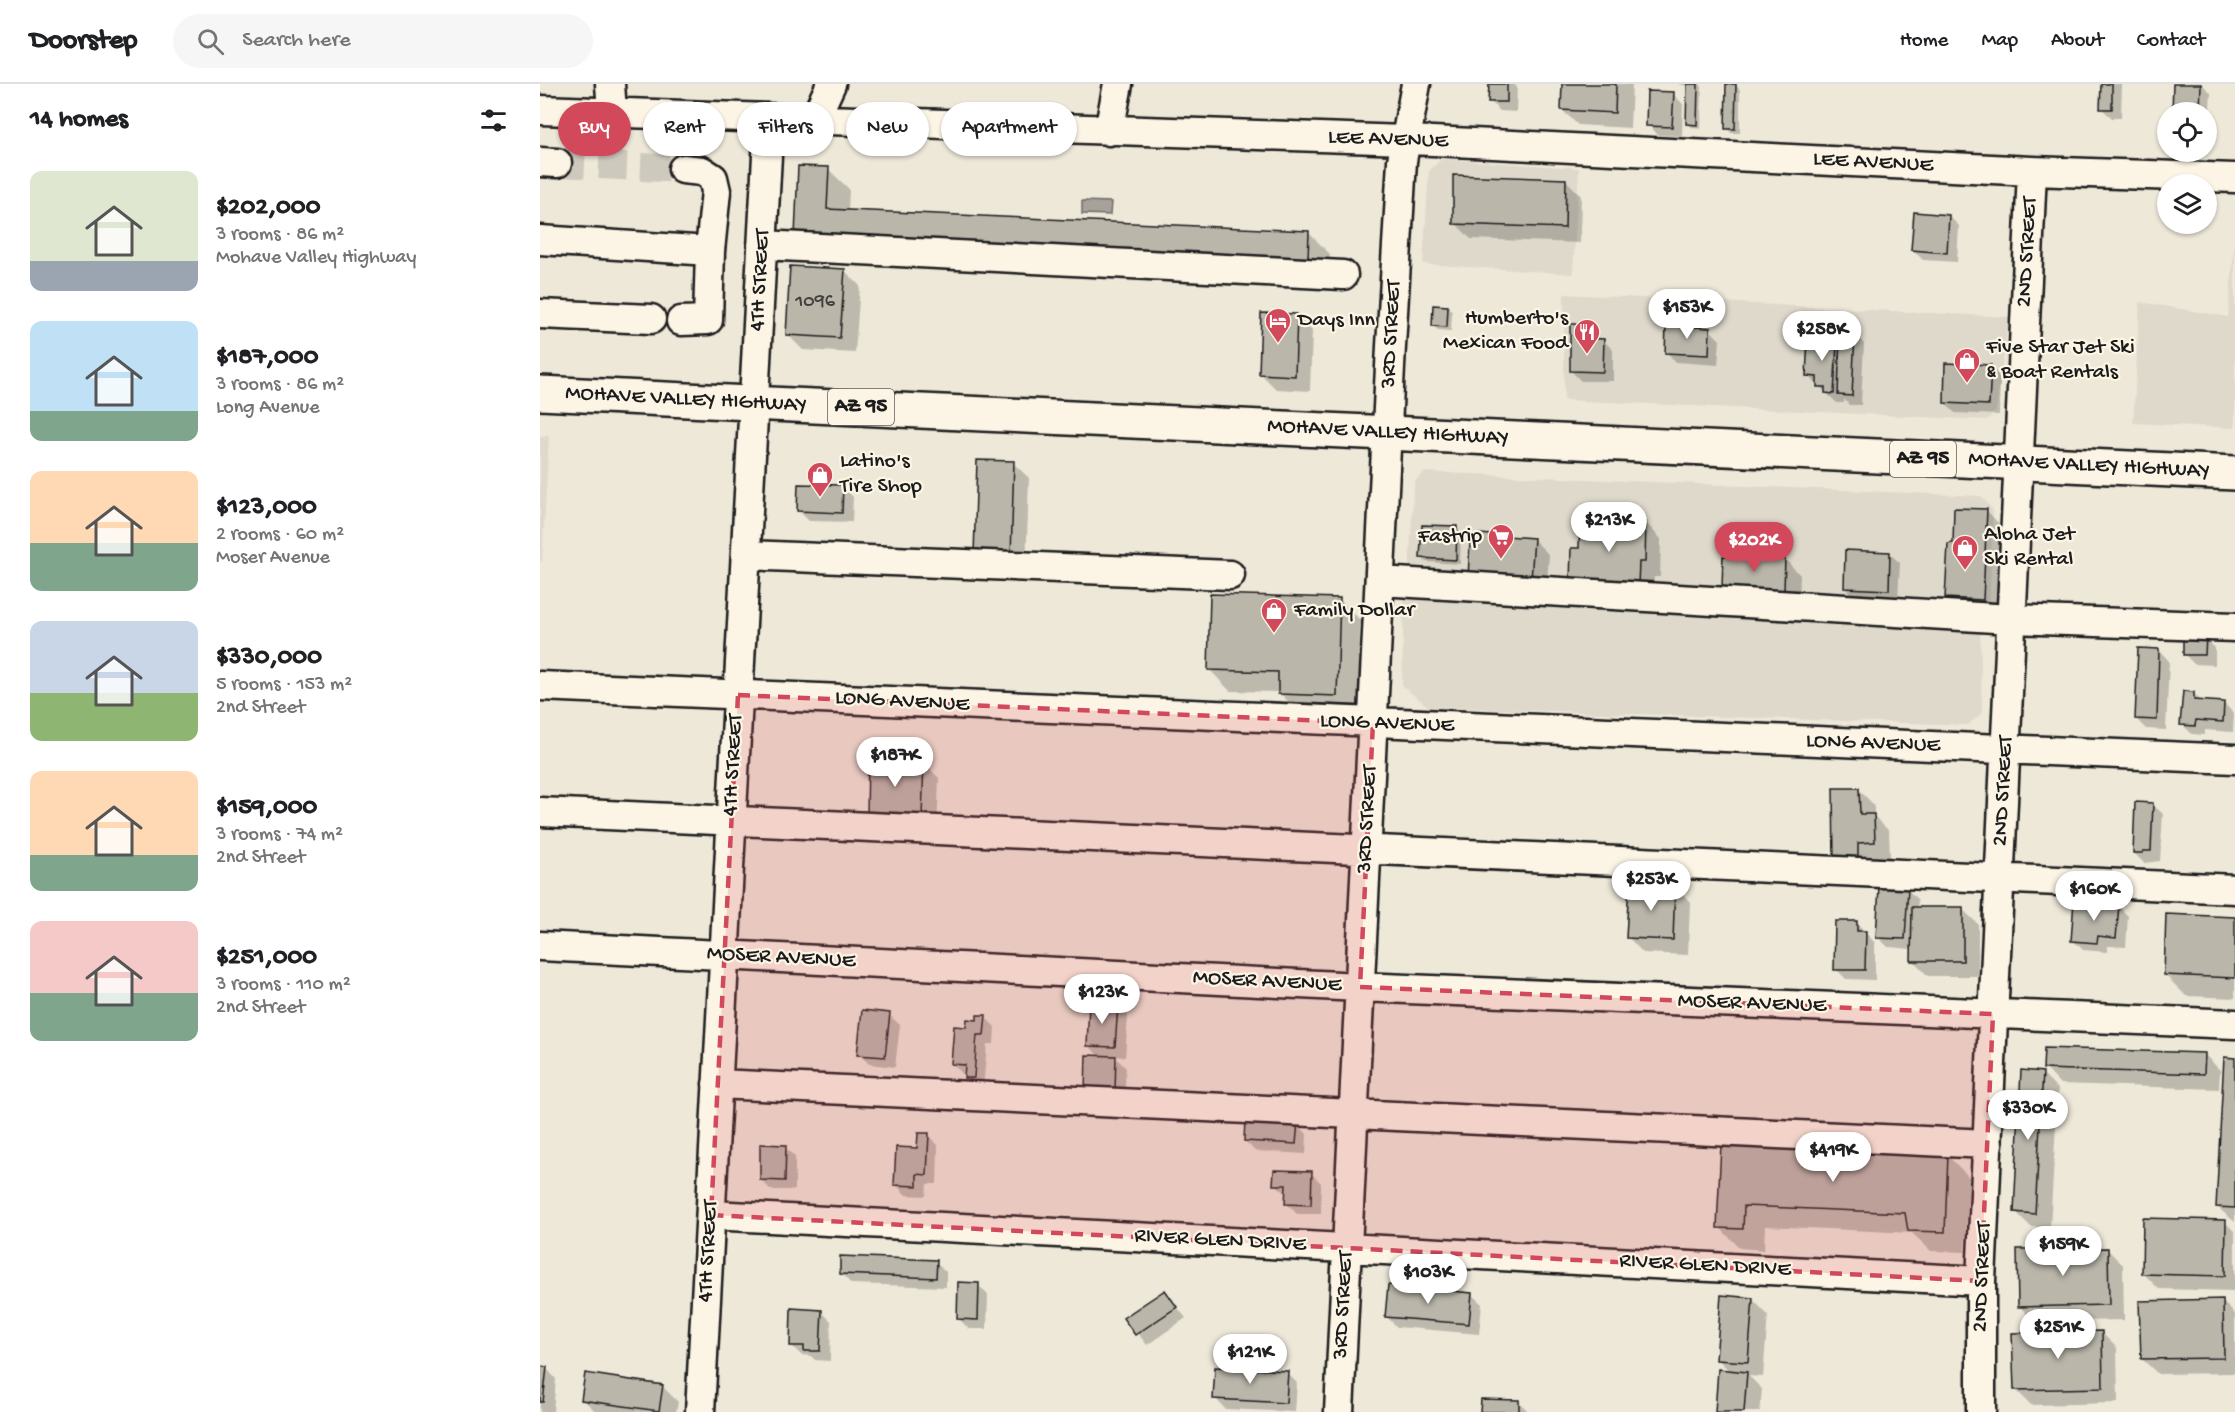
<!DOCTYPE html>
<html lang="en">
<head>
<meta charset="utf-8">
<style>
	body { margin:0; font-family:"Gochi Hand",sans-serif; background:#f6f6f6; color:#202124; height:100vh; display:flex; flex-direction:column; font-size:22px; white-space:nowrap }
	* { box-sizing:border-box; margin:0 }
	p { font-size:20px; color:#757577 }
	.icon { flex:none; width:33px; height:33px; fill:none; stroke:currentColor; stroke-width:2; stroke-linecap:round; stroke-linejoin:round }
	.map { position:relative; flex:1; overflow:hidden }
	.drawer { display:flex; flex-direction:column; background:#fff; width:540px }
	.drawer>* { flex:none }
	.guide { position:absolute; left:18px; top:18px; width:570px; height:54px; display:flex; gap:12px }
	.buttons { position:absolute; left:1617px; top:18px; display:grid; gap:12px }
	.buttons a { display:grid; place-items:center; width:60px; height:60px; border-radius:50%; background:#fff; box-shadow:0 2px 4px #0004; font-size:30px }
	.price { position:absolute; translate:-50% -51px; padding:0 14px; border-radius:21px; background:#fff; color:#222; font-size:20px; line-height:39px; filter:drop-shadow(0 2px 3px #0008) }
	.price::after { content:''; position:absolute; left:50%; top:36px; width:18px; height:14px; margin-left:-9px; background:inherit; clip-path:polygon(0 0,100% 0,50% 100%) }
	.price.active { background:#d1495b; color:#fff }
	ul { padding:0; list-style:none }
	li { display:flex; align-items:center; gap:18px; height:150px; padding:0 30px }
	li span { display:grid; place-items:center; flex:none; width:168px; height:120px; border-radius:12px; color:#555 }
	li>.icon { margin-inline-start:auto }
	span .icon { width:72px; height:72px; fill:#fffc; stroke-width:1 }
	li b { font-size:26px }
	h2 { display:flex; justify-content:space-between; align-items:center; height:72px; padding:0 30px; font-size:26px }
	.pill { padding:0 21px; border-radius:27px; background:#fff; box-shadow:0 2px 4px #0004; font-size:21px; line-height:54px }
	.pill.active { background:#d1495b; color:#fff }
	header { display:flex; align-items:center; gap:36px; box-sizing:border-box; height:84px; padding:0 30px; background:#fff; border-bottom:2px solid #e0e0e0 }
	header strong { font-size:28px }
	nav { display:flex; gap:33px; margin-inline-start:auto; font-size:21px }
	.search { width:420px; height:54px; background:#f6f6f6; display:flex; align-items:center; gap:15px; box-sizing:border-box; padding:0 21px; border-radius:33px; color:#757577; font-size:22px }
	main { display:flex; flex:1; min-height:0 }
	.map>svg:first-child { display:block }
	.built { fill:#ded9cb }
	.water { fill:#a7a299; stroke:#6f6c67; stroke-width:1.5 }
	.shadow { fill:#0003; fill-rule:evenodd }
	.building { fill:#bab6aa; stroke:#1c1c1c; stroke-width:1.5 }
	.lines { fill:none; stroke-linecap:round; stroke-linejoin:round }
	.minor-tunnel { stroke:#cec9bd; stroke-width:28; stroke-dasharray:28 14; stroke-linecap:butt }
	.minor-casing { stroke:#1c1c1c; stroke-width:33 }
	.highway-casing { stroke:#1c1c1c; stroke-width:38 }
	.minor { stroke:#fcf5e5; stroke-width:28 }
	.highway { stroke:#fcf5e5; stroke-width:33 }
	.marked { fill:#d1495b; fill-opacity:0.2; stroke:#d1495b; stroke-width:4.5; stroke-dasharray:12 8; stroke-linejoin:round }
	.labels { text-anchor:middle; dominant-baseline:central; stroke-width:4.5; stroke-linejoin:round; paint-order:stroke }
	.number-label { font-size:20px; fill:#444240 }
	.shield { fill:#fcf5e5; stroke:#5f5d58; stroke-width:1.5 }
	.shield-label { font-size:21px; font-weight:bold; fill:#1c1c1c }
	.street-label { font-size:22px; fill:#1c1c1c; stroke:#fcf5e5 }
	.poi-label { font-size:22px; fill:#1c1c1c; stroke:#fcf5e5; text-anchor:start }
</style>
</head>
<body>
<header>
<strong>Doorstep</strong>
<div class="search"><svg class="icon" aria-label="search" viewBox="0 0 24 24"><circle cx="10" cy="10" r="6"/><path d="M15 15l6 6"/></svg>Search here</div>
<nav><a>Home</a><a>Map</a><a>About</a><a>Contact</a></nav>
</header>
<main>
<section class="drawer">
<h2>14 homes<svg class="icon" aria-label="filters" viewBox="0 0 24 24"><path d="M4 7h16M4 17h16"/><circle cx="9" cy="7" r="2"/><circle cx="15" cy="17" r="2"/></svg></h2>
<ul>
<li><span style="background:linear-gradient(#dfe7d0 75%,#9aa5b1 0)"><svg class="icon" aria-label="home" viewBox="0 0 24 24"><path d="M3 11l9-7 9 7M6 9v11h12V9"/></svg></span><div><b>$202,000</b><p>3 rooms · 86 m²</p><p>Mohave Valley Highway</p></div></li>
<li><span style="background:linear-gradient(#bfe0f5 75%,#7fa58c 0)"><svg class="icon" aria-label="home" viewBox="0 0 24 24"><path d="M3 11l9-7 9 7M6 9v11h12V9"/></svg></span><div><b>$187,000</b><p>3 rooms · 86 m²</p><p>Long Avenue</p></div></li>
<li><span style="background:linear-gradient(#ffd9b3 60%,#7fa58c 0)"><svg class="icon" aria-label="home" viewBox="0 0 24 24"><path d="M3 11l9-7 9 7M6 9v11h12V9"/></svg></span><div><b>$123,000</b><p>2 rooms · 60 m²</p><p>Moser Avenue</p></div></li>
<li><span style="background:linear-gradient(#c9d6e8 60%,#8fb573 0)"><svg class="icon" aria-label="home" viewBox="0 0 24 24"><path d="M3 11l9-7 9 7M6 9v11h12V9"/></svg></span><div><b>$330,000</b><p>5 rooms · 153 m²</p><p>2nd Street</p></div></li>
<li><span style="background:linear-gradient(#ffd9b3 70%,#7fa58c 0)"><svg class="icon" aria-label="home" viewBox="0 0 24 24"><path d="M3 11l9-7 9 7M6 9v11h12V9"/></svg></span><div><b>$159,000</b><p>3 rooms · 74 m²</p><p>2nd Street</p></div></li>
<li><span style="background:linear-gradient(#f6c9c9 60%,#7fa58c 0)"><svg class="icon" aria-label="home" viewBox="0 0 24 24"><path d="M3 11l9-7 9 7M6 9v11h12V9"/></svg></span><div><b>$251,000</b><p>3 rooms · 110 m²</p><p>2nd Street</p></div></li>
</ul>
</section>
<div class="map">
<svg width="1695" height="1328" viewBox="0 0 1695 1328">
	<rect width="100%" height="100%" fill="#eee8d9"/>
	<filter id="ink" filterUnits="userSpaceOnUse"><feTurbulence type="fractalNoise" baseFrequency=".0167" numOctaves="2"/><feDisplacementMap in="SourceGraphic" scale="12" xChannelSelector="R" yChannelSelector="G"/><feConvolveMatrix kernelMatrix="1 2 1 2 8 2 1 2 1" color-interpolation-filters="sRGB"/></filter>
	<g filter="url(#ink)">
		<!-- built -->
		<path class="built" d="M901 75 1039 84 1033 190 883 180 889 87Z
			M1695 158V344L1593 339 1600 218 1688 233Z
			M1024 210 1469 233 1456 327 1447 336 1024 316Z
			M0 352H9L2 478H0Z
			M885 388 1441 412 1453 426 1449 527 869 493 873 409 875 397Z
			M864 510 1440 543 1442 629 1428 641 889 623 862 602Z"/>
		<!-- water -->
		<path class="water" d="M542 117 571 118 570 131 542 130Z"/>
		<!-- shadow -->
		<path class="shadow" d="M950 0H974L977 3 976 28 960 27 950 17Z
			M1024 0H1092L1090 44 1038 41 1022 26Z
			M1137 0H1160L1162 3 1161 45 1153 44 1148 39 1149 2Z
			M1562 0H1582L1581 34H1572L1561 24Z
			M1635 0H1662L1671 9 1668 55 1666 28H1633Z
			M1196 1 1200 6V49H1191L1187 44Z
			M1133 10 1143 20 1142 52 1118 51 1108 41Z
			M288 85 309 105 308 128 769 149 790 170 788 196 277 173Z
			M1026 96 1041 112 1040 159 931 155 915 139Z
			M1409 132 1419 142 1417 178 1383 176 1373 166Z
			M304 186 320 202 315 269 263 266 248 251Z
			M908 223 912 228 911 247 898 246 893 242Z
			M757 232 772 247 770 307 736 305 721 290Z
			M1045 242 1055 252V256H1063L1073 266V297H1041L1031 287Z
			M1169 245 1180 256 1178 281 1136 278 1126 268Z
			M1314 249 1324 260 1321 321H1309L1304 315V319H1297L1268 292 1289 256 1301 265Z
			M1450 282 1460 293 1459 331 1415 329 1405 319Z
			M473 379 489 394 486 487 451 486Z
			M303 403 313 413 312 438 269 437 259 427Z
			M1447 427 1462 443 1458 531 1422 529 1407 514 1414 461Z
			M1106 439 1121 455 1120 493H1114L1113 516 1041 466Z
			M917 444 921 448 920 480 886 478 882 474Z
			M993 455 1009 471 1006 511 945 508Z
			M1349 469 1360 479 1358 516 1315 514 1305 504Z
			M1245 475 1260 491 1259 521 1199 519Z
			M799 515 820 536 818 632 760 630 739 608 690 607 670 586Z
			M1665 554 1675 564V581L1654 580 1644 570Z
			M1619 566 1629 577 1626 646 1606 645 1596 635Z
			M1654 610 1662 618 1684 619 1694 630 1693 648 1665 646V651L1652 650 1642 640Z
			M383 678 399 694 397 748 328 731Z
			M1318 705 1334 721V732L1349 747 1350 773 1333 774V793H1312Z
			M1612 720 1623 730 1620 777 1604 779 1594 769Z
			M1135 802 1150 818 1148 871 1103 869 1088 853Z
			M1368 806 1378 816 1377 825H1422L1438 840V892H1388L1373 876V865L1348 863 1338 853Z
			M1578 822 1588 832 1586 863 1568 862 1567 868 1543 866 1533 856Z
			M1695 835V914L1646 912 1625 891Z
			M1317 839 1335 859V896L1306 895 1296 885Z
			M578 922 588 932 585 973 574 972 586 984 584 1017 556 1016 560 973 548 961Z
			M349 931 360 941 355 983 329 980 319 970Z
			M445 933 455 943 454 960H447L443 1004 435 1003 413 980 427 945ZM435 953H438L435 998H432Z
			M1665 971 1680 986 1679 1005 1520 1000 1505 984Z
			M1695 975V1138L1677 1123Z
			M1502 989 1518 1005 1510 1144 1491 1143 1476 1128Z
			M757 1040 767 1050 766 1070 715 1067 705 1057Z
			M388 1051 398 1061 397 1100H387L386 1112 366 1111 356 1101Z
			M1183 1062 1408 1072 1429 1093 1425 1168 1391 1167 1372 1149 1225 1142 1224 1166 1200 1164 1179 1143Z
			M245 1063 255 1073V1106H231L221 1096Z
			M771 1089 781 1099V1130H757L747 1120V1110L735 1100Z
			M1685 1138 1695 1148V1207L1619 1205 1603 1189Z
			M1567 1165 1583 1181 1584 1236 1495 1238 1479 1222Z
			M396 1178 406 1188V1203L311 1200 301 1189Z
			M438 1201 448 1211 447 1245H429L419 1235Z
			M625 1208 646 1234 607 1261 586 1234Z
			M931 1210 942 1220 939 1250 857 1243 847 1233Z
			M1212 1215 1228 1231 1223 1293 1209 1292 1222 1305 1220 1328H1176L1190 1288 1178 1275Z
			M1682 1217 1695 1230V1289L1618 1290 1602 1275Z
			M281 1227 291 1237 290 1277 275 1276 271 1272 261 1271 251 1261Z
			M1562 1249 1577 1264 1578 1319 1491 1321 1475 1305Z
			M0 1284H6L16 1295 13 1328H0Z
			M747 1289 757 1299 755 1328 685 1325 675 1314Z
			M122 1302 138 1318 136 1328H56L43 1315Z
			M979 1318 989 1328H942Z"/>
		<!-- building -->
		<path class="building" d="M949 0H967V18H948Z
			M1022 0H1076L1075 29 1021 26Z
			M1147 0H1158L1157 41 1146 40Z
			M1186 0H1196L1195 45H1185Z
			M1561 0H1572V25H1560Z
			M1633 0H1661L1660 28H1632Z
			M1107 7 1134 8 1132 43 1106 42Z
			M258 82 289 83 287 125 769 147 768 176 255 152Z
			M913 91 1026 95 1025 144 913 140Z
			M1374 128 1409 131 1407 169 1371 166Z
			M250 182 305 185 300 254 246 251Z
			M893 221 908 222 907 243 892 242Z
			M721 229 757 230 755 292 719 290Z
			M1030 240H1046V254L1064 255 1063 288 1030 287Z
			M1126 241 1170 244 1169 271 1125 269Z
			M1300 247 1315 248 1312 312 1298 311Z
			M1268 253 1290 254 1289 258H1297L1294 310 1285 309V303H1277V293L1266 292Z
			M1405 279 1451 281 1449 321 1404 319Z
			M437 376 474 377 471 472 434 471Z
			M258 400 303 401 302 429 257 427Z
			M1414 424 1447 425 1443 516 1405 514 1408 460 1413 459Z
			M1040 436 1106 438 1105 478H1099L1098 501 1030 499 1031 464H1039Z
			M882 441 917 442 916 476 880 474Z
			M939 450 994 454 991 496 928 493 930 458Z
			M1305 466 1350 468 1349 506 1304 504Z
			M1183 472 1245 473 1244 506 1182 505Z
			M670 510 800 514 797 612 738 610V588L668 586Z
			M1643 552H1666L1665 571H1643Z
			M1598 564 1619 565 1617 636 1595 635Z
			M1643 607 1654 608V616L1684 618 1683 638 1656 636 1655 642 1640 641Z
			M328 675 384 677 382 733 327 731Z
			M1293 704H1319L1320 730H1334L1335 758 1318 759V778L1294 779Z
			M1595 718 1613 719 1611 767H1603V769H1593Z
			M1089 799 1135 801 1133 856 1086 854Z
			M1339 802 1368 804 1365 855 1336 854Z
			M1534 817 1579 821 1576 854 1558 852 1557 859 1531 857Z
			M1372 823H1423V877H1371Z
			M1626 830 1695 833V894L1624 891Z
			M1295 837H1317V847H1326L1325 886H1294Z
			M549 919 578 921 575 963 547 962Z
			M322 926 350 929 345 973 317 971Z
			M437 931H446L444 951H437L434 994H424L425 981 411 980 414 942 426 943 427 935 437 936Z
			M1504 964 1665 969 1664 990 1503 985Z
			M546 971 576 972 575 1008 545 1007Z
			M1684 973 1695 974V1124L1676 1123Z
			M1481 986 1503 988 1495 1130 1474 1128Z
			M705 1035 758 1038 756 1060 704 1057Z
			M378 1049H389L387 1091 377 1090V1102L354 1101 356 1063 377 1064Z
			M220 1060 246 1061 245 1097 220 1096Z
			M1181 1060 1408 1071 1405 1148 1368 1147 1365 1129 1204 1122 1203 1145 1177 1144Z
			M734 1086 772 1087 771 1121 745 1120 746 1101H733Z
			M1603 1134 1686 1136 1685 1192 1602 1190Z
			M1568 1164 1569 1221 1478 1223 1477 1165Z
			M300 1172 397 1176 396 1194 300 1190Z
			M418 1198 439 1199 438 1236 417 1235Z
			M848 1201 932 1209 929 1240 845 1233Z
			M625 1206 637 1223 595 1251 583 1234Z
			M1181 1211 1213 1214 1208 1278 1176 1276Z
			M1683 1215 1684 1274 1601 1275 1599 1217Z
			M251 1224 282 1226 280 1267H264V1262H250Z
			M1562 1247 1563 1304 1474 1306 1472 1249Z
			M0 1282 7 1283 3 1318H0Z
			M675 1283 748 1287 746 1319 673 1315Z
			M1178 1285 1207 1288 1204 1328H1175Z
			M45 1289 123 1301 119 1327 41 1316Z
			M941 1315 979 1316V1328H940Z"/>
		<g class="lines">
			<!-- minor-tunnel -->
			<path class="minor-tunnel" d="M17 79 143 85"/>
			<!-- minor casing -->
			<g class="minor-casing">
				<path id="minor" d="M70 0 72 28
					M0 26 893 57 1492 87 1695 94
					M275 35 291 0
					M569 47 578 0
					M0 78 17 79
					M0 156 170 167
					M222 161 803 191
					M0 230 111 235
					M141 237 168 236 170 167 176 107 173 94 162 87 143 85
					M206 471 690 491
					M840 497 1471 535 1695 543
					M0 602 1695 675
					M0 728 1695 805
					M0 862 820 903 1695 940
					M177 1000 1448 1060
					M171 1131 1441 1197
					M160 1328 229 34
					M799 1328 851 262 862 77 876 0
					M1441 1328V1197L1492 87"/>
			</g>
			<!-- highway casing -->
			<g class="highway-casing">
				<path id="highway" d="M0 309 1695 389"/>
			</g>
			<!-- minor -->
			<use href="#minor" class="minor"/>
			<!-- highway -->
			<use href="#highway" class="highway"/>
		</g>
	</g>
	<!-- marked area -->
	<path class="marked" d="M198 611 833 639 820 903 1453 930 1441 1197 171 1131Z"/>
	<!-- icons -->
	<defs>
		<g id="hotel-pin" transform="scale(1.35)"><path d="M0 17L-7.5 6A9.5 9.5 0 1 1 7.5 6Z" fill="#d1495b" stroke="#fcf5e5"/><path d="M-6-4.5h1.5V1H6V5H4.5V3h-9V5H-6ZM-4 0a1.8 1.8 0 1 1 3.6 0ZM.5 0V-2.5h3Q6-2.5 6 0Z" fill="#fff"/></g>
		<g id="restaurant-pin" transform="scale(1.35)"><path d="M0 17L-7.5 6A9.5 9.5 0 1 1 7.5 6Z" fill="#d1495b" stroke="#fcf5e5"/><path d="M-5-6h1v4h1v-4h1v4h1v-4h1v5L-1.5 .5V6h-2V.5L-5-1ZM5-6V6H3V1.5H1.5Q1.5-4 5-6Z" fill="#fff"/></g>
		<g id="shop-pin" transform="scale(1.35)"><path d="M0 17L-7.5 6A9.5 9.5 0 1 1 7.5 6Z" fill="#d1495b" stroke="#fcf5e5"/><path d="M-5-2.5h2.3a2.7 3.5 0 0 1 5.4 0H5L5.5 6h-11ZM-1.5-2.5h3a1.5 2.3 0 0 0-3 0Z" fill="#fff"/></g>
		<g id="supermarket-pin" transform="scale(1.35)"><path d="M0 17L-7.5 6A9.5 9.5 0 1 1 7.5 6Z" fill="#d1495b" stroke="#fcf5e5"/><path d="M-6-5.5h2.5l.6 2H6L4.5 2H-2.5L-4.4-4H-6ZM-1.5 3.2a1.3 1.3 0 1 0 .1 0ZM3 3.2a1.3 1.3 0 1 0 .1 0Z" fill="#fff"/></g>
	</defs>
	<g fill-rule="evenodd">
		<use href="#hotel-pin" x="738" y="237"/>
		<use href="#restaurant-pin" x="1047" y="248"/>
		<use href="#shop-pin" x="1427" y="277"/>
		<use href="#shop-pin" x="280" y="391"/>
		<use href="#supermarket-pin" x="961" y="453"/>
		<use href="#shop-pin" x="1425" y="464"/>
		<use href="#shop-pin" x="734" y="527"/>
	</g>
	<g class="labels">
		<!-- number labels -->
		<g class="number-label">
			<text x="275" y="218">1096</text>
		</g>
		<!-- shield labels -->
		<g class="shield">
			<rect x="288" y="305" width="66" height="36" rx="4.5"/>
			<rect x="1350" y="357" width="66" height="36" rx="4.5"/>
		</g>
		<g class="shield-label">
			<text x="321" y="323">AZ 95</text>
			<text x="1383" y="375">AZ 95</text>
		</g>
		<!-- street labels -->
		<g class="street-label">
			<text transform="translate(848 56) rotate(2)">LEE AVENUE</text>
			<text transform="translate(1333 79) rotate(3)">LEE AVENUE</text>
			<text transform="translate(1488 168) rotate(-87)">2ND STREET</text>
			<text transform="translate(221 196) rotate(-87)">4TH STREET</text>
			<text transform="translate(852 250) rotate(-87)">3RD STREET</text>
			<text transform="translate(146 316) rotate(3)">MOHAVE VALLEY HIGHWAY</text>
			<text transform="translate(848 349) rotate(3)">MOHAVE VALLEY HIGHWAY</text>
			<text transform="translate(1549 382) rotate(3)">MOHAVE VALLEY HIGHWAY</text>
			<text transform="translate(362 618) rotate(3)">LONG AVENUE</text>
			<text transform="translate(847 640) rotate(2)">LONG AVENUE</text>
			<text transform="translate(1333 660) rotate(2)">LONG AVENUE</text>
			<text transform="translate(194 681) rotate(-87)">4TH STREET</text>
			<text transform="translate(1464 707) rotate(-87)">2ND STREET</text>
			<text transform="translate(828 735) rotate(-87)">3RD STREET</text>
			<text transform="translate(241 874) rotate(3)">MOSER AVENUE</text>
			<text transform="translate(727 898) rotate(3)">MOSER AVENUE</text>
			<text transform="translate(1212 920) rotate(2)">MOSER AVENUE</text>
			<text transform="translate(680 1157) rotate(3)">RIVER GLEN DRIVE</text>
			<text transform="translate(169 1167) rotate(-87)">4TH STREET</text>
			<text transform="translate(1165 1182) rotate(3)">RIVER GLEN DRIVE</text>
			<text transform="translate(1443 1193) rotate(-88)">2ND STREET</text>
			<text transform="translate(804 1221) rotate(-87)">3RD STREET</text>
		</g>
		<!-- poi labels -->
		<g class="poi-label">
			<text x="1028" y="235" text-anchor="end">Humberto's<tspan x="1028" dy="25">Mexican Food</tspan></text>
			<text x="758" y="237">Days Inn</text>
			<text x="1446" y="264">Five Star Jet Ski<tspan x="1446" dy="25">&amp; Boat Rentals</tspan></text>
			<text x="300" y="378">Latino's<tspan x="300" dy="25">Tire Shop</tspan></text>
			<text x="1444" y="451">Aloha Jet<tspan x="1444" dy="25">Ski Rental</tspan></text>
			<text x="942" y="453" text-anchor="end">Fastrip</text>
			<text x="754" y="527">Family Dollar</text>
		</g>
	</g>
</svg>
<div class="buttons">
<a><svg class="icon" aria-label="locate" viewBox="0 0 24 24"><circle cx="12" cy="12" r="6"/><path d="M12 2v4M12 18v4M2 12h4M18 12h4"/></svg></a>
<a><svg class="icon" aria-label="layers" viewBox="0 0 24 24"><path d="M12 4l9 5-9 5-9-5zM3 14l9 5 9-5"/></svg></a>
</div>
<b class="price" style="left:1147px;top:256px">$153K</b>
<b class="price" style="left:1282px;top:278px">$258K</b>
<b class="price" style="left:1069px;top:469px">$213K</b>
<b class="price active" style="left:1214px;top:489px">$202K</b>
<b class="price" style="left:355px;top:704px">$187K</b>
<b class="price" style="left:1111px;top:828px">$253K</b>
<b class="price" style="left:1554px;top:838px">$160K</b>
<b class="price" style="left:562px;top:941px">$123K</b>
<b class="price" style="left:1488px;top:1057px">$330K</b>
<b class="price" style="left:1293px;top:1099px">$419K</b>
<b class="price" style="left:1523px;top:1193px">$159K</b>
<b class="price" style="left:888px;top:1221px">$103K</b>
<b class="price" style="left:1518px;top:1276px">$251K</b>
<b class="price" style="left:710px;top:1301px">$121K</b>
<div class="guide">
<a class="pill active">Buy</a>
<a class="pill">Rent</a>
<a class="pill">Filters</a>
<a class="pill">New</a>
<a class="pill">Apartment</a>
</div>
</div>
</main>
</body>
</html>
